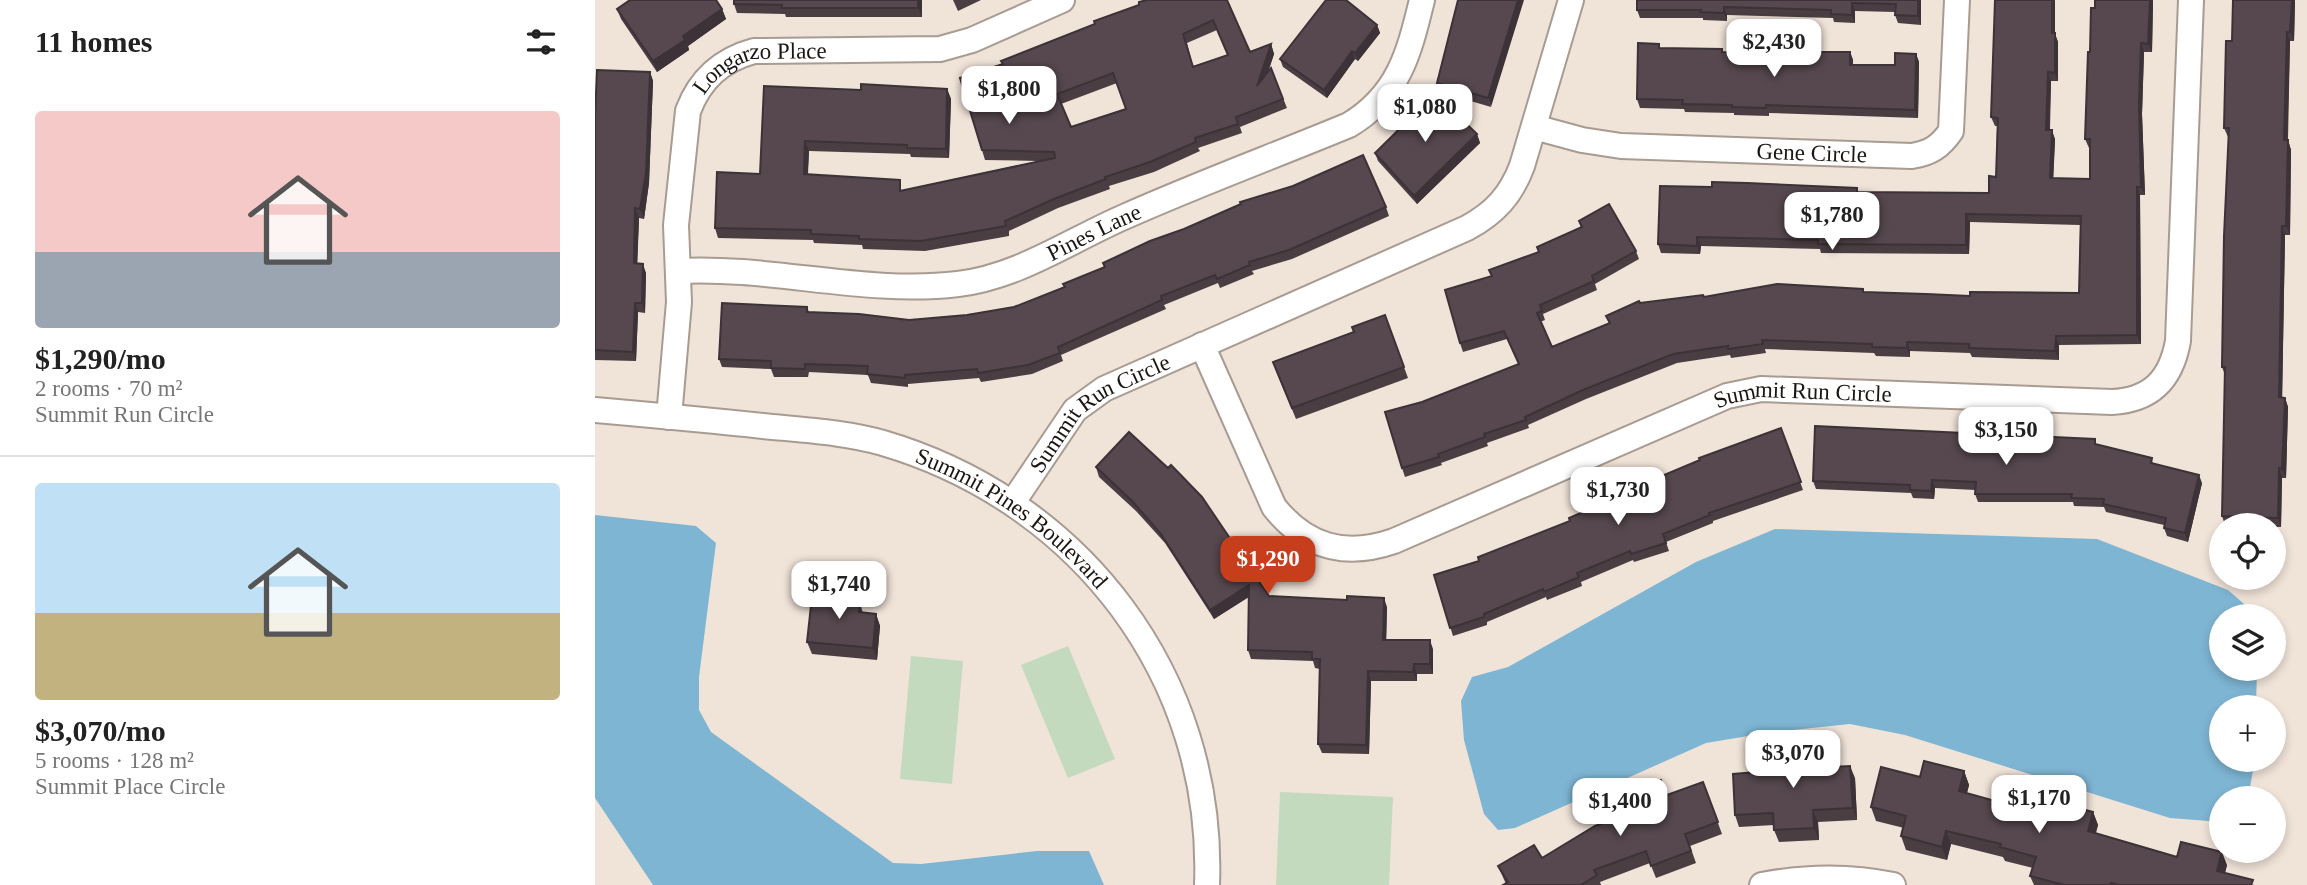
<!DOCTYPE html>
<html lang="en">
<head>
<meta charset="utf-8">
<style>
	body { margin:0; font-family:"Times New Roman",serif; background:#f2f2f2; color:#222; height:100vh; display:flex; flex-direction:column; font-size:26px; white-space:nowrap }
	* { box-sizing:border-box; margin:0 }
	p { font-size:23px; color:#767676 }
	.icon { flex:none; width:38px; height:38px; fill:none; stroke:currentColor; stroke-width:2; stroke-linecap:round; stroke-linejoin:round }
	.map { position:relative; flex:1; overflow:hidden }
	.drawer { display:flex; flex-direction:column; background:#fff; width:595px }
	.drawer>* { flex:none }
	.controls { position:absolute; left:1614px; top:513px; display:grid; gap:14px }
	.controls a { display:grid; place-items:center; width:77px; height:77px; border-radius:50%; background:#fff; box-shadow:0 4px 10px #0003; font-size:35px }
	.price { position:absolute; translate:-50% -60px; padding:0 16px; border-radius:14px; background:#fff; color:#222; font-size:23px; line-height:46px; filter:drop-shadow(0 2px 4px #0008) }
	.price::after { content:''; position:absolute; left:50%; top:42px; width:21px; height:16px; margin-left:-10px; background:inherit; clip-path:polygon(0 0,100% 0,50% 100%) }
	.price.on { background:#c73e1d; color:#fff }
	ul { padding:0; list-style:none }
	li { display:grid; align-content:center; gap:14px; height:371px; padding:0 35px }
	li+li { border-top:2px solid #e0e0e0 }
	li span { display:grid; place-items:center; height:217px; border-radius:7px; color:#555 }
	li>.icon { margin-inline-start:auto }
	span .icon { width:126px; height:126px; fill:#fffc; stroke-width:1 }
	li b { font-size:30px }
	h2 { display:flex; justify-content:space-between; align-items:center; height:84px; padding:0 35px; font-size:30px }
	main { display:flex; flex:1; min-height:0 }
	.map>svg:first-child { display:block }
	.green { fill:#c4dabe }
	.water { fill:#7eb5d3 }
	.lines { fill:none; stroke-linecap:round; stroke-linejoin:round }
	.street-casing { stroke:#a89b91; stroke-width:28 }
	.street { stroke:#fff; stroke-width:24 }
	.wall { fill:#4a3e43; fill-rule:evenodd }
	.shaded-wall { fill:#3c3237 }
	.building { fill:#56484e; stroke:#3c3237; stroke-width:2; fill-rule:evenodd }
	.labels { text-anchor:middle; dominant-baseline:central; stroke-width:7; stroke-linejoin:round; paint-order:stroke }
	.street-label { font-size:23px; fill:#1b1612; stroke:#fef0e5 }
</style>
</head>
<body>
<main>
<section class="drawer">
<h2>11 homes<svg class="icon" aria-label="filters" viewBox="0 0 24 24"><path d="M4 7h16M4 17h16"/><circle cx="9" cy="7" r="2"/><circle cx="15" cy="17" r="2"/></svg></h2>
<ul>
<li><span style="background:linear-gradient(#f6c9c9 65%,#9aa5b1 0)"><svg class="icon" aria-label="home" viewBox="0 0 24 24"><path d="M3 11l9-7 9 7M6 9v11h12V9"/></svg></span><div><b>$1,290/mo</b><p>2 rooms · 70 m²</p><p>Summit Run Circle</p></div></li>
<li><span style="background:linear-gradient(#bfe0f5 60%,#c2b280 0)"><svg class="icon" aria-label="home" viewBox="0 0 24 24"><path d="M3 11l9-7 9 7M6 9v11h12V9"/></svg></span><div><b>$3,070/mo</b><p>5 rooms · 128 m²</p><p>Summit Place Circle</p></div></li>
</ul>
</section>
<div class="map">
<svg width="1712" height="885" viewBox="0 0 1712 885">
	<rect width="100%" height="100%" fill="#f0e3d8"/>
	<!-- green -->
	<path class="green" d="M473 646 520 759 473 778 426 665Z
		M316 656 368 661 357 784 305 779Z
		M685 792 798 797 794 885H681Z"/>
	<!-- water -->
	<path class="water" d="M0 515 101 526 121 543 104 677V710L116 732 298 863 326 864 442 851H494L509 885H58L0 798Z
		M1180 529 1502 539 1633 590 1656 610V616H1626V668L1662 669 1661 707H1626V760H1660L1653 798H1626V822L1575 818 1310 735 1255 724 1177 732 1111 743 920 828 903 830 889 814 869 740 866 701 877 677 913 667 1101 562Z"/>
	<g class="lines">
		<!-- street casing -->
		<g class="street-casing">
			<g id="street">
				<path id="s1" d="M939 127 987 140 1026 146 1317 156C1335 153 1345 147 1356 131L1362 0"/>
				<path id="s2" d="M83 271C176 266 270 295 363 284 423 277 474 241 529 217 603 184 679 156 754 125 804 95 814 53 827 0"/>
				<path id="s3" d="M607 345 679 507C711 547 750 558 799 541L1132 396 1166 389 1517 402C1556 400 1576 380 1583 341L1596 0"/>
				<path id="s4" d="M0 410C56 415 112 420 168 426 208 430 250 432 288 443 485 501 620 677 612 885"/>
				<path id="s5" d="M74 417 84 302 81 225 93 111C105 79 126 60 159 51L345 49 377 40 467 0"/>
				<path id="s6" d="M418 502 480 410 509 389 872 228C900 213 916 195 927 166L976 0"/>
				<path d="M1167 885C1209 877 1256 876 1298 885"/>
			</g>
		</g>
		<!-- street -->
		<use href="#street" class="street"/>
	</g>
	<!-- wall -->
	<path class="wall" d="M327 0V17H191L190 14 142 13 139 4Z
		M358 0H386L363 11Z
		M632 0 655 52 676 44 679 54 673 71 676 68 692 108 645 127 647 133 603 148 605 151 559 172 514 186 515 189 463 208 414 231V236L330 251 268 249 267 245 219 243 218 240 123 238 120 228 165 174 266 90 352 89 356 99 354 158 316 157 315 154 214 151 213 174 308 190 443 161 390 160 365 78ZM622 30 633 55 598 66 592 43ZM522 83 531 109 476 127 466 104Z
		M863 0 896 107 845 92 842 83Z
		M1042 0H1326V25L1303 23 1300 15V12L1260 11V23L1239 22 1238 18 1132 15V21L1108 20V18H1045L1042 10Z
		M1400 0H1460V34L1463 42V81H1456L1455 130 1460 139 1458 178 1495 179V148H1494L1490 139 1495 52 1558 0 1557 52H1549L1547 114 1550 195H1545L1546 344 1464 345V360L1377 357 1375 353 1315 351V357L1281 356 1279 353 1170 349 1171 353 1136 358 1135 355 1082 363 991 399 933 425 934 428 892 443 893 446 846 463 847 465 810 477 807 468 827 402 924 365 912 339 868 352 865 343 897 276 943 252 986 227 984 221 1041 251 1044 259 1000 284 1002 290 948 314 950 320 945 322 957 347 1014 323 1011 316 1045 303 1109 297 1268 289 1269 292 1375 296 1484 293 1485 225 1375 222 1374 254 1226 253 1225 249 1106 246 1105 254 1066 253 1063 244 1117 187 1262 188 1263 192 1394 193 1401 177 1402 126H1400L1396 117Z
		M1700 0 1699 41H1695L1693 140 1696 150 1695 235H1690L1687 398H1690L1693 407 1691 478H1687L1686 527H1678V525H1630L1627 516 1630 375 1627 367 1634 137H1633L1629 128 1637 41Z
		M22 9H127L131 19 93 46 94 50 62 72 26 19Z
		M782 25 785 33 763 61 760 59 732 98 688 67 685 59Z
		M1065 48 1129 52 1186 53 1255 52 1258 60V65H1300L1321 54 1324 62 1323 118 1174 113V116L1139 115V113L1090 112 1089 109 1045 108 1042 99Z
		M55 72 58 81 54 183 49 219 44 218 42 263 51 273 50 313 43 312 41 361 0 360V117Z
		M882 134 885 143 822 204 783 161 780 153Z
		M791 207 794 216 697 259 657 271 659 274 625 288 623 283 569 305 571 309 466 355 468 361 437 374 386 382 384 378 313 384V387L276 383 273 375 214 372 213 377H179L176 369 127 367 124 359 212 307 214 312 314 320 372 315 419 307Z
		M790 315 813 378 701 419 682 373Z
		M1186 428 1208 490 1118 521V523L1071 542 1074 551 1039 562 1038 560 986 582 987 586 952 600 951 597 892 622V625L858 636 839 575 884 561Z
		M1502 445 1559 463 1607 483 1593 542 1572 536 1569 528V525L1511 512 1509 507 1479 506 1478 502H1383L1380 494V490L1340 488 1339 499 1318 498 1316 493 1221 489 1218 481Z
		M501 467 674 596 792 607 791 640 838 649V674H822V681H776L774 754 727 753 723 744 725 669 720 668 718 661 656 659 653 650 654 597 619 619 570 543 541 511 504 477Z
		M248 590 252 602 265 603 268 613 281 614 285 626 282 660 217 654 212 642Z
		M1216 751 1221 763V768L1260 778 1262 820 1223 822 1224 840 1184 842 1179 830V825L1144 827 1140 815 1175 771Z
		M1369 771 1374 785 1372 793 1454 816 1498 812 1503 825 1500 834 1582 857 1632 865 1630 873 1659 885H1439L1435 876 1438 868 1410 861 1408 857 1356 844 1352 860 1311 850 1306 836 1309 828 1281 821 1276 807 1325 777Z
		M1108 782 1127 834 1095 846 1101 863 1061 878 1055 863 1005 882 1006 885H908L911 884 903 866 947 858 1072 795Z"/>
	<!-- shaded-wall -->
	<path class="shaded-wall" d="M323 0H327V17L323 8Z
		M923 0H929L896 107 893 98Z
		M1323 0H1326V25L1323 16Z
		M1457 0H1460V34L1463 42V81L1460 73 1457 33Z
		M1555 0H1558L1557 52 1553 44Z
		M1697 0H1700L1699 41 1695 32Z
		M1257 3 1260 11V23L1257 15Z
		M1129 7 1132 15V21L1129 13Z
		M127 9 131 19 93 46 94 50 62 72 58 61 88 36Z
		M782 25 785 33 763 61 760 53Z
		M1692 32 1695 41 1692 150 1689 140Z
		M1546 43 1549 52 1547 114 1550 195 1546 187 1544 105Z
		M676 44 679 54 666 95 662 86Z
		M757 51 760 59 732 98 729 90Z
		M1255 52 1258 60V73L1255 65Z
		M1321 54 1324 62 1323 118 1320 110Z
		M55 72 58 81 54 183 49 219 45 209Z
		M1453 72 1456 81 1454 139 1451 130Z
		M352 89 356 99 354 158 351 149Z
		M1457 130 1460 139 1458 187 1455 178Z
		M882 134 885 143 822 204 819 196Z
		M1693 140 1696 150 1695 235 1691 226Z
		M210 141 214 151 212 184 209 174Z
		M1542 187 1545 195 1546 344 1542 335Z
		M40 208 44 218 42 273 39 263Z
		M1371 214 1375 222 1374 254 1371 245Z
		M1687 226 1690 235 1687 407 1684 397Z
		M1102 237 1106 246 1105 254 1102 246Z
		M48 264 51 273 50 313 47 303Z
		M40 303 43 312 41 361 38 352Z
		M1461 336 1464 345V360L1460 351Z
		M1312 342 1315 351V357L1312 348Z
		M1690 398 1693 407 1691 478 1687 469Z
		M1684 468 1687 478 1686 527 1683 518Z
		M1604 475 1607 483 1593 542 1590 533Z
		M1337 480 1340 488 1339 499 1336 491Z
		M654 585 658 594 619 619 615 610Z
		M248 590 252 602H247Z
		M789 598 792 607 791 649 788 640Z
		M281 614 285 626 282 660 278 648Z
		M835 640 838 649V674L835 664Z
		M819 664 822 674V681L818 672Z
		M773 671 776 681 774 754 771 745Z
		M1216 751 1221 763 1222 780 1217 768Z
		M1255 766 1260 778 1262 820 1258 808Z
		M1369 771 1374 785 1369 804 1364 791Z
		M1218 810 1223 822 1224 840 1219 828Z
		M1498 812 1503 825 1498 845 1493 831Z
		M1351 831 1356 844 1352 860 1347 847Z
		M1627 852 1632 865 1627 884 1622 871Z"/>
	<!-- building -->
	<path class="building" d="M35 0H121L127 9 88 36 90 40 58 61 22 9Z
		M139 0H323V8H187V5L139 4Z
		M552 0H632L655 52 676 44 662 86 676 68 688 99 641 117 643 124 600 138 601 142 555 162 510 177 511 179 459 199 410 221 411 226 326 241 264 239V236L216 234V230L120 228 122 172 165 174 169 86 266 90V84L352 89 351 149 312 148V145L210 141 209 174 305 180V191L460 158 459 152 387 150 365 78 408 64 406 61 500 24 499 21 544 5V2ZM618 20 633 55 598 67 588 34ZM518 73 531 109 476 127 462 94Z
		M731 0H751L782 25 760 53 757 51 729 90 685 59Z
		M863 0H923L893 98 842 83Z
		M1042 0H1323V16L1300 15 1301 4 1257 3V15L1236 14V10L1129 7V13L1105 12 1106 10H1042Z
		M1400 0H1457V33H1460V73L1453 72 1451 130H1457L1455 178 1495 179V139H1490L1493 52H1495L1496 8H1500V0H1555L1553 44 1546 43 1544 105 1546 187H1542V335L1461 336 1460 351 1374 348V344L1312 342V348L1277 347V344L1167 340 1168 344 1133 349V346L1078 354 988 390 930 417 931 420 889 434 890 437 843 454 844 457 807 468 790 412 827 402 924 364 909 331 865 343 850 290 897 276 894 270 944 252 942 247 987 227 984 221 1014 204 1041 251 997 276 999 281 945 305 947 311 942 313 957 347 1015 323 1011 316 1044 301 1045 303 1108 295 1109 297 1182 284 1268 289V292L1331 294 1375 296V292L1484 293 1486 216 1371 214V245L1223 244V240L1102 237V246L1063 244 1065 186 1117 187V182L1152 183 1262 188V192L1394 193V176L1401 177 1403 118 1396 117Z
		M1638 0H1697L1695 32H1692L1689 140H1693L1691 226H1687L1684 397 1690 398 1687 469 1684 468 1683 518 1627 516 1630 367H1627L1629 236 1634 128H1629L1631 41H1637Z
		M1043 43 1064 44V48L1127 49V52L1186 53V48H1224V52H1255V65H1300V53L1321 54 1320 110 1171 105V108L1137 107V105L1087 104 1088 100 1042 99Z
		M2 70 55 72 51 173 45 209 40 208 39 263 48 264 47 303H40L38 352 0 350V117Z
		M840 94 882 134 819 196 780 153Z
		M768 155 791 207 694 250 654 262 655 265 622 279 620 275 566 296 567 300 463 347 465 353 433 365 383 373 382 369 310 375V378L272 374 273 366 210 364V369L176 368V361L124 359 127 303 212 307V312L264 314 314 320 372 315 419 307 470 287 468 284 510 267 508 263 555 241 589 229 646 204 645 202 698 186Z
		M790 315 809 367 697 408 678 362 759 332 757 327Z
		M1220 426 1500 439V444L1557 458 1556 463 1604 475 1590 533 1569 528 1571 518 1508 504 1509 499 1476 498 1477 494H1380L1381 482 1337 480 1336 491 1315 490V485L1218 481Z
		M1186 428 1206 482 1114 513 1115 515 1068 534 1071 543 1036 554 1035 551 982 573 984 577 949 592 948 589 889 614V617L855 628 839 575 884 561 883 557 975 521 974 518 1018 499 1017 497 1064 482 1062 478 1105 460 1104 458Z
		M534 432 573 468 576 465 607 497 674 596 752 600V596L789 598 788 640H835V664H819L818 672 773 671 771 745 723 744 725 659H717V652L653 650 654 585 615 610 566 534 538 502 501 467Z
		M218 587 248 590 247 602 265 603 264 612 281 614 278 648 212 642Z
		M1216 751 1217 768 1255 766 1258 808 1218 810 1219 828 1179 830 1178 813 1140 815 1138 774 1175 771 1174 753Z
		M1329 761 1369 771 1364 791 1454 816 1458 801 1498 812 1493 831 1582 857 1586 842 1627 852 1622 871 1658 880 1656 885H1524L1516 883 1515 885H1469L1435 876 1441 857 1405 847 1406 844 1351 831 1347 847 1306 836 1311 816 1276 807 1286 767 1325 777Z
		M1066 780 1072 795 1108 782 1123 822 1090 834 1096 851 1056 866 1051 851 999 870 1002 875 986 885H908L913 882 903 866 939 845 947 858 1000 826 1034 814 1027 794Z"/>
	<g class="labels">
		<!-- street labels -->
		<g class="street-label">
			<text stroke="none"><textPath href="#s5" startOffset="401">Longarzo Place</textPath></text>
			<text stroke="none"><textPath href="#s1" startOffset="280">Gene Circle</textPath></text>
			<text stroke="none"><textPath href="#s2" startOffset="427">Pines Lane</textPath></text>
			<text stroke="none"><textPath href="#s3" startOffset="751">Summit Run Circle</textPath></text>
			<text stroke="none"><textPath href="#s6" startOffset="128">Summit Run Circle</textPath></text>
			<text stroke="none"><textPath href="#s4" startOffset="441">Summit Pines Boulevard</textPath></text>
		</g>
	</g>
</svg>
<div class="controls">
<a><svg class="icon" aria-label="locate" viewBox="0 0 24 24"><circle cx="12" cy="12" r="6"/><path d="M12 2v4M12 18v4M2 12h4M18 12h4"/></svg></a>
<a><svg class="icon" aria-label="layers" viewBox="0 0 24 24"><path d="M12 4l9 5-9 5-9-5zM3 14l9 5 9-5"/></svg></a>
<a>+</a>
<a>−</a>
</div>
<b class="price" style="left:1179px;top:79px">$2,430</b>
<b class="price" style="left:414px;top:126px">$1,800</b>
<b class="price" style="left:830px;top:144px">$1,080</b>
<b class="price" style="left:1237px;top:252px">$1,780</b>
<b class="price" style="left:1411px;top:467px">$3,150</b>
<b class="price" style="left:1023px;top:527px">$1,730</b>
<b class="price on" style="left:673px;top:596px">$1,290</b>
<b class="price" style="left:244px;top:621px">$1,740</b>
<b class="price" style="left:1198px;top:790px">$3,070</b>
<b class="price" style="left:1444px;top:835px">$1,170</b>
<b class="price" style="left:1025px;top:838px">$1,400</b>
</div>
</main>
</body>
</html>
